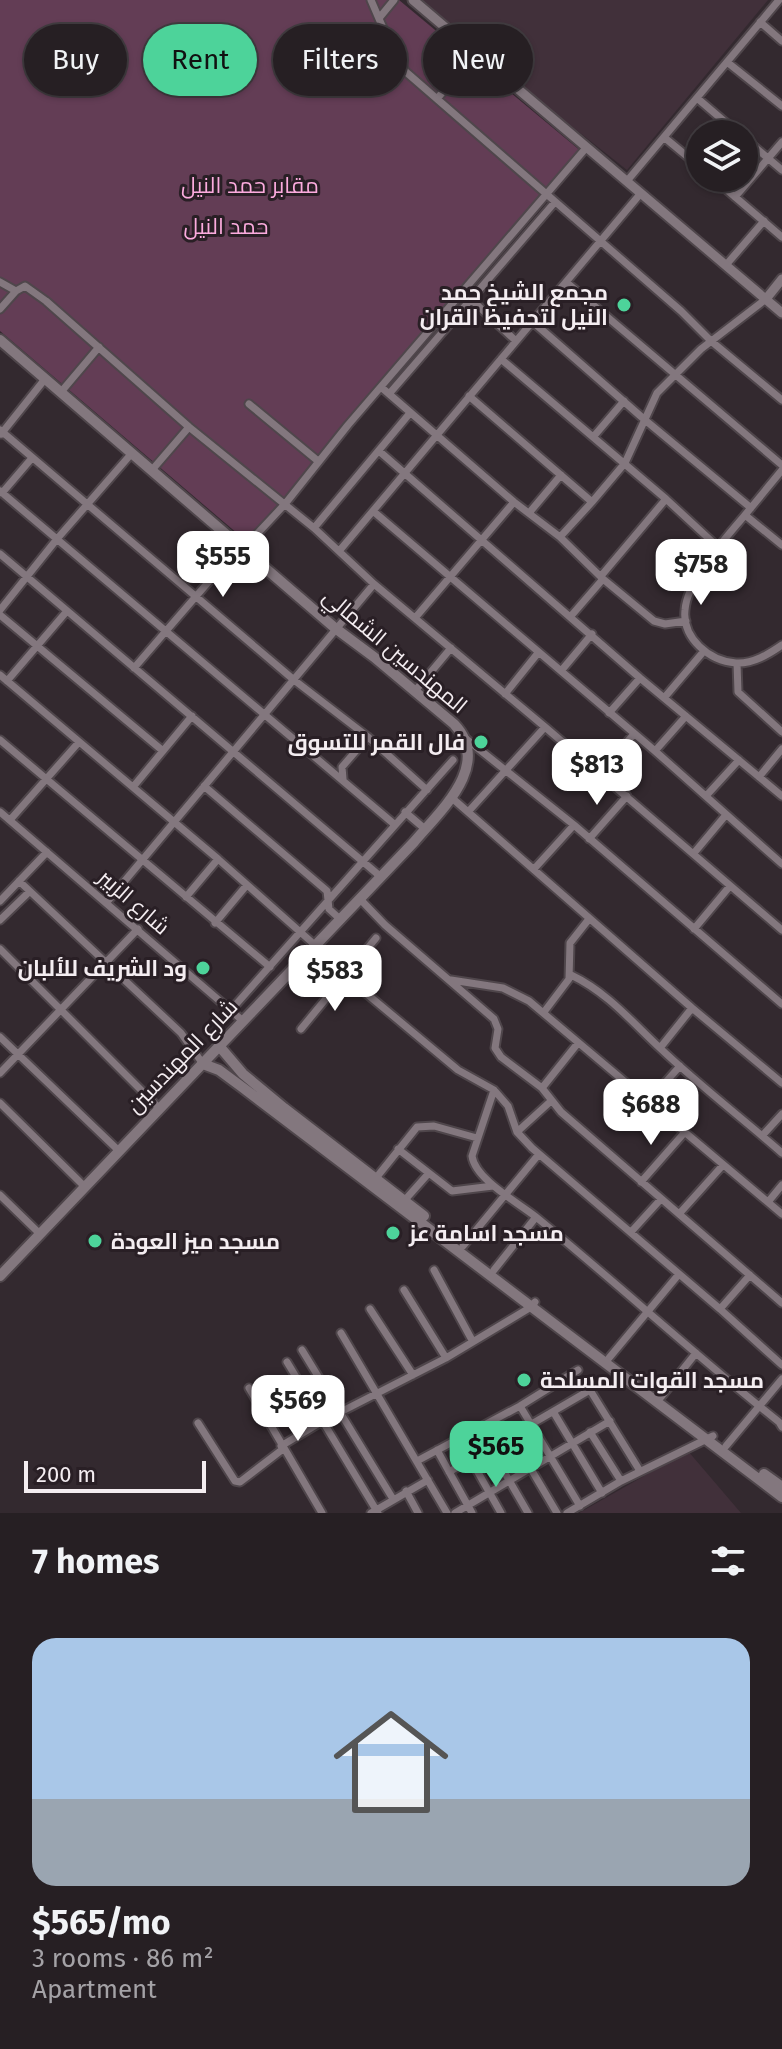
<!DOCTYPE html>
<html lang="en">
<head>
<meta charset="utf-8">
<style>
	body { margin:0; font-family:"Fira Sans",Cairo,sans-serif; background:#2e272b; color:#f1f3f6; height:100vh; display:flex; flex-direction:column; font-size:30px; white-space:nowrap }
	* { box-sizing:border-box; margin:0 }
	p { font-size:26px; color:#a4a2a6 }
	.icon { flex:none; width:44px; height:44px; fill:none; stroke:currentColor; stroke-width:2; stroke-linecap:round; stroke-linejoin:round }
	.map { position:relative; height:1513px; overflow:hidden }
	.sheet { display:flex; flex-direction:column; background:#261f23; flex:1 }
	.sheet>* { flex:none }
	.guide { position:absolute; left:24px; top:24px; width:734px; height:72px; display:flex; gap:16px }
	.fabs { position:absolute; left:686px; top:120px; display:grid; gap:16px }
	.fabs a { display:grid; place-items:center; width:72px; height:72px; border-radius:50%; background:#261f23; box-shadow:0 2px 6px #0004,0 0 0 2px #423d41; font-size:40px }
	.scale { position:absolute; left:24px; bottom:20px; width:182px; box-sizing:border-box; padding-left:8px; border:4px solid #f4edf1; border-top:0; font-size:22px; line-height:28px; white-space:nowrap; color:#f4edf1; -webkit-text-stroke:6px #291f25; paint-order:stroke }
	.price { position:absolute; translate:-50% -68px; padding:0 18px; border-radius:16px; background:#fff; color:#222; font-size:26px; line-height:52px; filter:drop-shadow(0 2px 4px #0008) }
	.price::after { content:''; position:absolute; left:50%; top:48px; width:24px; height:18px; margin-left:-12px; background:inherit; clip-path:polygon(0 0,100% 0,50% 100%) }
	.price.selected { background:#4dd39a; color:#111 }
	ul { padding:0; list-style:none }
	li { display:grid; align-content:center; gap:16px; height:424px; padding:0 32px }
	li+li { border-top:2px solid #423d41 }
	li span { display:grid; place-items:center; height:248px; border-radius:24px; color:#555 }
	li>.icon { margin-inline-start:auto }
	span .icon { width:144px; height:144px; fill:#fffc; stroke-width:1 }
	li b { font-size:34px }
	h2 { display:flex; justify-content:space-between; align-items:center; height:96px; padding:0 32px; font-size:34px }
	.pill { padding:0 28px; border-radius:36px; background:#261f23; box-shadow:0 2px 6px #0004,0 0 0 2px #423d41; font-size:28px; line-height:72px }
	.pill.selected { background:#4dd39a; color:#111 }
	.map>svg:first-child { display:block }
	.built { fill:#41303a }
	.green { fill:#633d55 }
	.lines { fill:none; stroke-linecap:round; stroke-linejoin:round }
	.minor-casing { stroke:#4f464b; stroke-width:11 }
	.tertiary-casing { stroke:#4f464b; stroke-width:13 }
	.secondary-casing { stroke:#4f464b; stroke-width:14 }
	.minor { stroke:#83777e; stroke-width:7 }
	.tertiary { stroke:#83777e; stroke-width:9 }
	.secondary { stroke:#83777e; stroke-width:10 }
	.poi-dot { fill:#4dd39a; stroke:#291f25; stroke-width:3 }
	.labels { text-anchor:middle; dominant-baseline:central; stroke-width:6; stroke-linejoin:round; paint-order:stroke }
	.park-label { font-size:22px; fill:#fcabde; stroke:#291f25 }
	.poi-label { font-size:22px; font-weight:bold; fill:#f4edf1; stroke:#291f25; text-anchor:end }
	.street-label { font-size:22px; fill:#f4edf1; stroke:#291f25 }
</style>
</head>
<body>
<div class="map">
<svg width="782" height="1513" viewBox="0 0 782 1513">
	<rect width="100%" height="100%" fill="#33292f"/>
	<!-- built -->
	<path class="built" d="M412 0H768L627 170Z
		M688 1451 741 1513H579Z"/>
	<!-- green -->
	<path class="green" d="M0 0H399L582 152 252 546 0 331Z"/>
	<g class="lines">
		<!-- minor casing -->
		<g class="minor-casing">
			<path id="minor" d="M371 0 395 56 406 72 681 311 711 341 782 400
				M380 17 394 0
				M760 22 782 41
				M727 62 782 106
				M697 98 739 134
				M437 99 475 52
				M665 138 700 167
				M744 138 782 170
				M713 178 782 237
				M627 181 779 0
				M735 197 782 142
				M726 265 764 221
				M0 282 16 291 25 286 46 301 189 427 314 528 374 584 545 727
				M566 282 782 465
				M462 291 516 341
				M0 309 16 291
				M533 322 645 420 751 508
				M501 359 666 499
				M381 387 514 502 560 537 603 579 654 621 665 624 686 621
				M61 392 99 347
				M389 394 555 202
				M469 396 592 502 560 537
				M249 404 318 461
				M0 430 294 680 368 737 427 790
				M1 434 45 379
				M594 436 624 401
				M379 451 640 678 782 796
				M152 470 189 427
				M782 470 745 515 782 545
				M0 491 394 824
				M2 493 32 458
				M592 502 625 463 657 393 701 349 766 299
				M373 511 655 751 782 864
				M529 513 561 475
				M745 515C726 538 687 580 685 610 682 638 709 661 736 663 753 664 769 654 782 645
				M314 528 410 413
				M340 550 641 193
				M0 554 381 877
				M601 576 666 499 719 548
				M0 610 57 539 132 453
				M0 615 163 751
				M571 616 603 579
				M415 618 514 502
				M737 663 738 692 782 732
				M134 668 224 564 243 549 285 504 348 425 586 148
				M561 671 592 634
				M0 675 218 859 316 946
				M7 681 67 611
				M415 691 451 648
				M505 694 538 653
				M664 698 704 651
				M609 713 640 678
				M465 738 574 825 782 1004
				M0 740 270 967
				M655 751 686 716
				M600 773 634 734
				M759 777 782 749
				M343 779 342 767 368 737
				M204 786 327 891 329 909 341 920
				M133 787 192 716
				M706 796 739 760
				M452 798 692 1008 782 1083
				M0 812 243 1021
				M405 812 425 829
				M468 812 545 727 782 930
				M10 820 79 742
				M589 839 627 796
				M694 853 725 816
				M534 869 574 825
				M19 881 181 1033 203 1064
				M186 897 218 859
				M360 899 385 925 494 1019 498 1029 495 1048 501 1057 542 1088 561 1112 782 1303
				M0 901 47 852
				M107 902 374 584
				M0 920 29 892
				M215 923 246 886
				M694 929 730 886
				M0 949 159 1108
				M313 949 458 1070 494 1090 508 1106 517 1132 532 1148 720 1309 782 1365
				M571 975C607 992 632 1022 661 1049 699 1085 742 1118 782 1153
				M451 980 503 988 529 1001 782 1214
				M231 1010 453 760
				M544 1012 569 979 570 943 589 919
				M301 1029 376 938
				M0 1037 119 1151
				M660 1048 692 1008
				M0 1073 138 929
				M542 1088 578 1043
				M494 1090 472 1156C475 1179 517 1202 536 1217 618 1284 696 1356 779 1422L782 1427
				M649 1101 680 1066
				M0 1103 85 1187
				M517 1132 551 1101
				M762 1136 782 1114
				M398 1149 452 1191 493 1186
				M376 1178 417 1127 434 1126 477 1138
				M641 1182 685 1132
				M0 1195 40 1234
				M404 1201 428 1174
				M768 1202 782 1185
				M679 1214 723 1165
				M631 1232 661 1199
				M463 1246 539 1154
				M434 1270 473 1342
				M494 1270 536 1217
				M404 1290 446 1358
				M370 1309 413 1375
				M720 1309 750 1275
				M341 1333 447 1513
				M302 1350 393 1499
				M609 1358 679 1274
				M287 1362 378 1513
				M249 1388 322 1513
				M661 1397 696 1353
				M520 1406 580 1506
				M554 1413 602 1493
				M198 1423 235 1481 240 1482 283 1449
				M590 1432 621 1481
				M512 1437 557 1513
				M281 1446 321 1422 446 1358 531 1307 535 1302
				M726 1446 782 1379
				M491 1449 528 1513
				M437 1450 472 1513
				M471 1460 501 1513
				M417 1461 520 1406 578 1370
				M449 1472 590 1390 640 1471
				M406 1491 418 1513
				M371 1513 428 1480
				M455 1513 610 1421
				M567 1513 621 1481 713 1436"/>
		</g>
		<!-- tertiary casing -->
		<g class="tertiary-casing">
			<path id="tertiary" d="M413 0 782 313
				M766 299 782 279"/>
		</g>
		<!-- secondary casing -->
		<g class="secondary-casing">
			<path id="secondary" d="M0 340 335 628 374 657 454 724C493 765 440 811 414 842L0 1276
				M220 1047 243 1074 284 1108 424 1216
				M203 1064 219 1070 242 1087 782 1497
				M764 1474 782 1487"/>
		</g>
		<!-- minor -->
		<use href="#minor" class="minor"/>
		<!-- tertiary -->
		<use href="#tertiary" class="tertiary"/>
		<!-- secondary -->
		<use href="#secondary" class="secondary"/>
	</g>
	<!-- markers -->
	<g class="poi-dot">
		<circle cx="624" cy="305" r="8"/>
		<circle cx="481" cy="742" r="8"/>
		<circle cx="203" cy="968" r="8"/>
		<circle cx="393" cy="1233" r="8"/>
		<circle cx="95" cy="1241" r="8"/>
		<circle cx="524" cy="1380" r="8"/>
	</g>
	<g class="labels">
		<!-- park labels -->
		<g class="park-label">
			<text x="250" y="185">مقابر حمد النيل</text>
			<text x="226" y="226">حمد النيل</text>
		</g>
		<!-- poi labels -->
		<g class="poi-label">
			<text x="608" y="292">مجمع الشيخ حمد<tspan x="608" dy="25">النيل لتحفيظ القران</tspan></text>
			<text x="465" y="742">فال القمر للتسوق</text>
			<text x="187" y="968">ود الشريف للألبان</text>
			<text x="409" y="1233" text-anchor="start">مسجد اسامة عز</text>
			<text x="111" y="1241" text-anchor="start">مسجد ميز العودة</text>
			<text x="540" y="1380" text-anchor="start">مسجد القوات المسلحة</text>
		</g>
		<!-- street labels -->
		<g class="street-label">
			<text transform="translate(395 651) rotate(40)">المهندسين الشمالي</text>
			<text transform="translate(134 902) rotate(41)">شارع الزبير</text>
			<text transform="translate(182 1056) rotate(-46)">شارع المهندسين</text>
		</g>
	</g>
</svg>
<div class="fabs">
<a><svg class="icon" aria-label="layers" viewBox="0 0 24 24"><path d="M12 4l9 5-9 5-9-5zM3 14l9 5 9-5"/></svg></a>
</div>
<div class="scale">200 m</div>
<b class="price" style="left:223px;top:599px">$555</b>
<b class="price" style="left:701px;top:607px">$758</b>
<b class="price" style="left:597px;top:807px">$813</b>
<b class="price" style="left:335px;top:1013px">$583</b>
<b class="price" style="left:651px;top:1147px">$688</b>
<b class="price" style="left:298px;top:1443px">$569</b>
<b class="price selected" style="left:496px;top:1489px">$565</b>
<div class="guide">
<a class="pill">Buy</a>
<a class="pill selected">Rent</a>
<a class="pill">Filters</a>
<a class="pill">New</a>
</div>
</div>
<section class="sheet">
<h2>7 homes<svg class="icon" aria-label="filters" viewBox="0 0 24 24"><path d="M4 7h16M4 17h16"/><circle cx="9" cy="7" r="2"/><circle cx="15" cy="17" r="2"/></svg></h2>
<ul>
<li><span style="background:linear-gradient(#a9c7e8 65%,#9aa5b1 0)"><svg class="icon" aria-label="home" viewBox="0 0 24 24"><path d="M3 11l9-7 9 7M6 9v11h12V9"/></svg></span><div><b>$565/mo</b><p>3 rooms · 86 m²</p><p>Apartment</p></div></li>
</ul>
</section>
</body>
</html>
